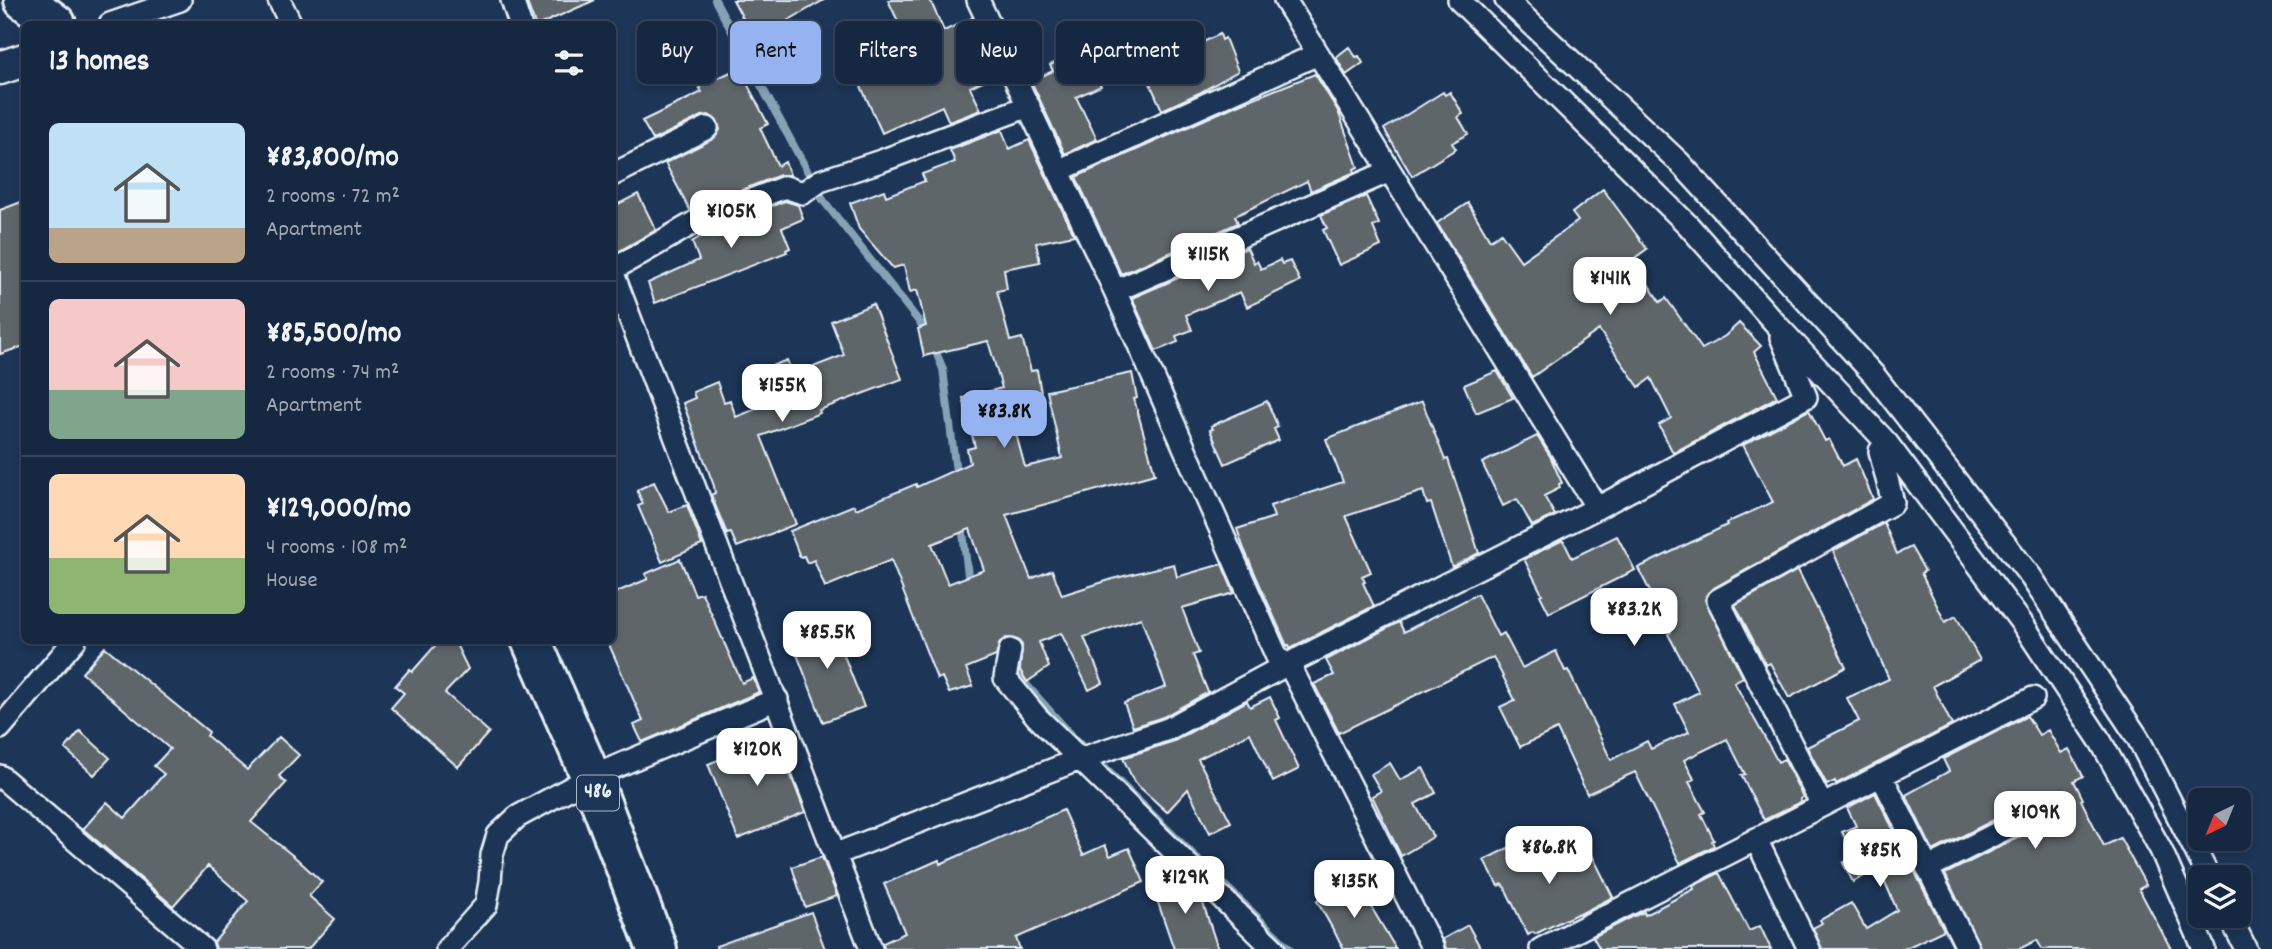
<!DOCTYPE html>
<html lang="en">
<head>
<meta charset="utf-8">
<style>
	body { margin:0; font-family:Dekko,sans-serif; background:#1f3048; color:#f1f3f6; height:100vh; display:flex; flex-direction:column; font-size:26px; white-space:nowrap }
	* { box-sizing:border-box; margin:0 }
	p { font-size:23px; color:#9ea6b1 }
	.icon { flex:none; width:38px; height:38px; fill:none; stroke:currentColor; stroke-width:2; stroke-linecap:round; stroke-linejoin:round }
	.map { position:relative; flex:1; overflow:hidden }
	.drawer { position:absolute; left:21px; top:21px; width:595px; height:623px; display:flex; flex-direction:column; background:#162841; border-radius:10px; box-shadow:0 4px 10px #0003,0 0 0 2px #35445a }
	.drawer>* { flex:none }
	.guide { position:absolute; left:637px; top:21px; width:665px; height:63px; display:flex; gap:14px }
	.needle { width:46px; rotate:223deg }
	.controls { position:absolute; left:2188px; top:788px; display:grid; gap:14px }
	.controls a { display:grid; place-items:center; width:63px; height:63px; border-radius:10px; background:#162841; box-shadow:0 4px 10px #0003,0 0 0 2px #35445a; font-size:35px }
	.price { position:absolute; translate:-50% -60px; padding:0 16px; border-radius:14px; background:#fff; color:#222; font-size:23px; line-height:46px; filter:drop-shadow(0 2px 4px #0008) }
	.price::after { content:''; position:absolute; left:50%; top:42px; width:21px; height:16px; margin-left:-10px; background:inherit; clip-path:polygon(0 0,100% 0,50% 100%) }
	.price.current { background:#95b2f1; color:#111 }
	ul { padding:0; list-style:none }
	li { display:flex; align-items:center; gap:21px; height:175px; padding:0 28px }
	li+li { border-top:2px solid #35445a }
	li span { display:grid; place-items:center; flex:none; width:196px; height:140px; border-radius:10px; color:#555 }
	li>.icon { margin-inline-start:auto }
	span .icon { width:84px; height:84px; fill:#fffc; stroke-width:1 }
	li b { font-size:30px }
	h2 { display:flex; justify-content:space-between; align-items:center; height:84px; padding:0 28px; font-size:30px }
	.tag { padding:0 24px; border-radius:10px; background:#162841; box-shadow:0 4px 10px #0003,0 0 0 2px #35445a; font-size:24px; line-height:63px }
	.tag.current { background:#95b2f1; color:#111 }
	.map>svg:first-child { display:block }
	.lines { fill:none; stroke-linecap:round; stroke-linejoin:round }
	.stream { stroke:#86a2b7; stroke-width:8 }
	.building { fill:#5e666b; stroke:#e8f1f8; stroke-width:2; fill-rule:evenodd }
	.street-casing { stroke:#e8f1f8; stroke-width:26 }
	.secondary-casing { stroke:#e8f1f8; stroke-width:37 }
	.highway-casing { stroke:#e8f1f8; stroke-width:44 }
	.street { stroke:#1d3557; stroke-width:21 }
	.secondary { stroke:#1d3557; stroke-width:32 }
	.highway { stroke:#1d3557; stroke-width:38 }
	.labels { text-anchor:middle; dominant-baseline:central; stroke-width:6; stroke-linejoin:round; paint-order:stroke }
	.shield { fill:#1d3557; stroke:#abb9c8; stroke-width:2 }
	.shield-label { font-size:21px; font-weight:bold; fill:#e8f1f8 }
</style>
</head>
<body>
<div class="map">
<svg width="2272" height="949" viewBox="0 0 2272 949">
	<rect width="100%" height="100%" fill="#1d3557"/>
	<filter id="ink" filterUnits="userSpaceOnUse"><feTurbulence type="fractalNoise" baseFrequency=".0143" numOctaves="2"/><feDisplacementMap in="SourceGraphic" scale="14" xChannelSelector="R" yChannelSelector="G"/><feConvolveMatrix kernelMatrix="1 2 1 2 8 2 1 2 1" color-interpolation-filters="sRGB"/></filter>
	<g filter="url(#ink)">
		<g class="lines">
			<!-- stream -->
			<path class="stream" d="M715 0 823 200 928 333
				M933 345 943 369 957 480
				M962 524 969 584
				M990 644 1073 737 1290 949"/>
		</g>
		<!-- building -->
		<path class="building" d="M526 0H595L541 24H535Z
			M733 0H824L780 25 792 46 766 61Z
			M888 0H930L944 31 972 18 981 37 969 42 987 79 970 87 981 110 949 122 942 106 882 133 855 73 910 47Z
			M1220 34 1222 40 1225 38 1238 71 1199 93 1162 110 1144 70Z
			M1349 47 1356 57 1359 56 1363 63 1346 75 1336 57Z
			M1084 49 1101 86 1076 97 1097 139 1065 154 1031 81 1053 71 1050 65Z
			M739 68 768 124 760 128 778 166 785 162 790 175H780L690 210 665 163 713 139 720 130 718 122 709 115 702 116 653 140 642 121 702 92 699 87Z
			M1315 74 1338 111 1358 167 1354 169 1355 172 1311 191 1307 181 1235 216 1238 223 1236 224 1121 274 1076 177 1239 104Z
			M1443 92 1445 95 1450 92 1463 114 1458 117 1468 134 1452 143 1456 149 1412 176 1384 129Z
			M1002 130 1009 149 1029 140 1074 235 1036 243 1040 262 1004 269 1007 289 997 291 1010 341 1022 338 1031 371 1037 370 1044 409 1012 419 1025 467 1062 458 1047 391 1132 373 1137 398 1134 399 1155 474 1006 515 1031 579 1052 570 1062 595 1116 578 1174 564 1177 577 1222 564 1234 593 1182 608 1199 653 1193 655 1208 692 1163 717 1133 727 1124 703 1166 687 1141 618 1084 637 1103 683 1089 690 1061 633 1039 642 1049 667 1027 682 1020 670 1022 645 1018 640 1006 638 1000 642 996 656 966 668 973 686 949 693 942 677 937 679 891 560 825 587 814 560 807 563 804 556 800 557 790 531 854 505 856 509 916 484 917 487 970 463 967 449 975 447 963 398 1002 388 988 341 924 356 918 329 926 326 917 290 910 292 904 265 893 268 859 229 850 203 884 190 886 196 925 181 922 174 955 162 950 150ZM970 529 984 570 948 584 932 544Z
			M1603 189 1647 249 1632 260 1660 302 1666 298 1702 349 1725 336 1739 323 1761 346 1754 352 1777 397 1673 453 1659 425 1671 418 1651 378 1639 387 1599 330 1532 377 1437 223 1468 203 1490 240 1501 233 1521 261 1578 221 1572 213Z
			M638 194 656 230 612 255V207Z
			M1366 196 1379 224 1373 227 1381 246 1339 265 1323 230 1327 228 1321 215Z
			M24 201V346L0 354V210Z
			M785 201 798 205 803 219 782 228 790 248 786 250 787 252 655 303 648 283 699 260 692 242 703 235 702 233Z
			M1247 248 1254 263 1257 261 1261 269 1280 260 1282 264 1290 261 1300 281 1247 307 1240 292 1186 315 1192 330 1176 336 1178 342 1156 351 1132 298Z
			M873 304 902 379 819 410 820 413 761 436 796 524 737 547 731 533 727 534 711 495 715 493 714 486 683 403 695 398 693 392 717 382 724 402 730 400 736 417 774 402 761 370 787 360 793 375 844 355 831 321Z
			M1497 371 1513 398 1476 413 1464 385Z
			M1267 401 1278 427 1274 429 1279 440 1225 464 1210 430 1213 429 1211 426Z
			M1422 401 1445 460 1448 459 1479 553 1452 567 1431 503 1427 504 1423 491 1346 516 1371 572 1362 576 1365 582 1363 583 1374 606 1290 648 1289 645 1287 646 1244 549 1237 529 1274 517 1270 506 1343 482 1326 439Z
			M1809 410 1825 441 1829 439 1843 466 1856 459 1873 499 1712 589 1707 594 1705 600 1743 677 1734 682 1778 762 1784 759 1803 797 1800 799 1801 802 1764 820 1741 775 1745 774 1727 739 1684 760 1694 779 1689 782 1705 812 1701 814 1714 840 1712 841 1714 846 1680 863 1635 772 1587 794 1557 729 1520 747 1500 707 1515 700 1493 657 1339 733 1314 684 1334 675 1326 660 1399 622 1404 632 1477 594 1498 636 1504 633 1522 668 1556 651 1565 671 1568 670 1611 760 1647 741 1651 749 1689 732 1675 704 1699 692 1668 634 1671 632 1638 568 1727 525 1726 523 1773 502 1743 445Z
			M1537 436 1550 456 1562 483 1559 484 1560 488 1544 496 1555 515 1532 526 1517 499 1503 506 1482 463Z
			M654 482 669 512 687 505 702 545 662 562 638 506 643 504 637 490Z
			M1884 523 1897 554 1911 547 1925 571 1921 573 1945 622 1956 616 1980 660 1933 686 1952 725 1836 784 1835 781 1827 785 1807 747 1859 721 1847 698 1889 679 1833 551Z
			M1617 536 1635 570 1549 613 1540 595 1542 594 1524 559 1563 540 1572 558Z
			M680 559 695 595 702 593 742 683 753 678 759 692 642 742 634 725 643 721 607 640H612V594L648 579 645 574Z
			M1798 570 1846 667 1789 698 1770 663 1766 665 1735 605Z
			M831 620 835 629 841 631 838 640 864 707 823 722 790 636Z
			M440 640H454L468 669 445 693 489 732 458 767 391 708 404 693 395 686 410 669 412 672Z
			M105 647 209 732 207 736 247 770 279 737 299 755 279 776 286 783 251 822 297 859 322 882 309 896 335 919 308 949H216L214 942 248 901 208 866 173 906 83 829 107 802 125 818 164 774 154 766 170 749 82 673Z
			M1270 697 1280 718 1276 720 1299 769 1273 782 1250 733 1198 759 1231 822 1210 833 1188 789 1167 812 1134 782 1123 758 1174 741 1247 701 1250 707Z
			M2027 716 2039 735 2048 730 2061 753 2069 749 2083 776 2074 781 2083 799 2081 800 2104 846 2120 838 2146 885 2139 889 2171 949H2042L2037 940 2019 949H1981L1945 874 2041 826 2046 821 2047 809 2042 803 2029 802 1933 851 1906 795 1949 771 1943 759Z
			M80 731 110 758 94 775 65 749Z
			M776 737 805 812 738 839 708 764Z
			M1390 763 1400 780 1423 768 1436 793 1415 804 1433 837 1401 856 1372 796 1381 791 1371 774Z
			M1875 793 1944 930 1904 949H1822L1813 928 1822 923 1820 920 1851 903 1866 929 1897 910 1879 868 1853 882 1843 863 1854 857 1842 832 1856 826 1847 808Z
			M1063 810 1083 855 1105 845 1110 856 1129 848 1144 882 1016 938 1020 949H884L883 943 905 933 884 884 939 860 940 864Z
			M1520 842 1536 871 1587 845 1613 897 1580 914 1579 913 1535 934 1533 932 1528 935 1503 884 1498 886 1484 860Z
			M822 857 837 896 805 907 792 867Z
			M1719 873 1749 931 1760 926 1771 949H1600L1593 937 1632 917 1644 912 1645 915 1694 889 1693 886Z
			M1182 878 1201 897 1218 949H1174L1153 888Z
			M1353 880 1361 894 1363 893 1396 949H1344L1317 901Z
			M811 912 825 949H717L716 946Z
			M1468 925 1481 949H1446L1443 939Z"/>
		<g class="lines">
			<!-- street casing -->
			<g class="street-casing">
				<path id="street" d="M279 0 291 24
					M512 0 520 24
					M978 0 1115 291 1277 657 1292 670 1433 949
					M1285 0 1597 508
					M1459 0 1688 225 1775 323 1887 443 2024 626 2101 742 2161 850 2204 949
					M1506 0 1680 163 1874 375 2031 577 2138 738 2209 877
					M110 24 180 0
					M1058 171 1318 54
					M612 175 707 128
					M612 270 697 221 785 187 803 193 820 181 881 161 1029 106
					M612 271 871 949
					M1115 291 1390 171
					M1010 650 1005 678 1037 717 1274 949
					M0 728 75 640
					M1881 775 1968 949
					M0 776 203 949
					M1822 805 1718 600 1893 503 1880 451 1887 443
					M1756 839 1809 949
					M836 854 1080 759 1168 729 1286 665 1597 508 1806 397 1781 337
					M1928 868 2035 814
					M2229 915 2246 949
					M447 949 486 905 490 882 492 855 498 835 517 817 591 777 777 699
					M1541 949 2033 698"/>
			</g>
			<!-- secondary casing -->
			<g class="secondary-casing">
				<path id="secondary" d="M0 68 24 60"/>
			</g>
			<!-- highway casing -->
			<g class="highway-casing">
				<path id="highway" d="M24 0 56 24
					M531 640 591 777 657 949"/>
			</g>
			<!-- street -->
			<use href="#street" class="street"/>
			<!-- secondary -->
			<use href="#secondary" class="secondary"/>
			<!-- highway -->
			<use href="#highway" class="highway"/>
		</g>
	</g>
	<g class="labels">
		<!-- shield labels -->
		<rect class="shield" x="577" y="775.5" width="42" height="35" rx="5"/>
		<g class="shield-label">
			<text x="598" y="793">486</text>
		</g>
	</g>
</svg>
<div class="controls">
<a><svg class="needle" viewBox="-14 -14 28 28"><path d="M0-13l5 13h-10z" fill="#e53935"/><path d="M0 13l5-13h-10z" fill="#9ea6b1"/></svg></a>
<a><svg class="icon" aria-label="layers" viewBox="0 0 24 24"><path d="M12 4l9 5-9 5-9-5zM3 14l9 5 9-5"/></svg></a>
</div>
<b class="price" style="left:731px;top:250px">¥105K</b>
<b class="price" style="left:1208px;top:293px">¥115K</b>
<b class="price" style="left:1610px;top:317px">¥141K</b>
<b class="price" style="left:782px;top:424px">¥155K</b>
<b class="price current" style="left:1004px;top:450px">¥83.8K</b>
<b class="price" style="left:1634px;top:648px">¥83.2K</b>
<b class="price" style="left:827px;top:671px">¥85.5K</b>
<b class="price" style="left:757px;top:788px">¥120K</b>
<b class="price" style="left:2035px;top:851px">¥109K</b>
<b class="price" style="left:1549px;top:886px">¥86.8K</b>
<b class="price" style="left:1880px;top:889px">¥85K</b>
<b class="price" style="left:1185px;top:916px">¥129K</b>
<b class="price" style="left:1354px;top:920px">¥135K</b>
<div class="guide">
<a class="tag">Buy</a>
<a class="tag current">Rent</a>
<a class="tag">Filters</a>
<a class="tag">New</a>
<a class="tag">Apartment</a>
</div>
<section class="drawer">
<h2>13 homes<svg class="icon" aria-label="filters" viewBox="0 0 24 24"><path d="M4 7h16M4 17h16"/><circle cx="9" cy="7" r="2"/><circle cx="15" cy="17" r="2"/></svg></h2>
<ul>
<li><span style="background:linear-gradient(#bfe0f5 75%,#b9a48a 0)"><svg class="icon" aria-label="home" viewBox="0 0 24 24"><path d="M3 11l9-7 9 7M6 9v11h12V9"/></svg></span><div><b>¥83,800/mo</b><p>2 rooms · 72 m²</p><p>Apartment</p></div></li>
<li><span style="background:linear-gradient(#f6c9c9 65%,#7fa58c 0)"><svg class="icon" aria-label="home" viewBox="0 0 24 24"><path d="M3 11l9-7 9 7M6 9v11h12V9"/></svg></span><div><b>¥85,500/mo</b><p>2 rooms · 74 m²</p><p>Apartment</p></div></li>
<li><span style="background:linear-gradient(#ffd9b3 60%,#8fb573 0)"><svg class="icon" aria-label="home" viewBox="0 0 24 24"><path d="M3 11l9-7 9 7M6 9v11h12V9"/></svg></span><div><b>¥129,000/mo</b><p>4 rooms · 108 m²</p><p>House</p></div></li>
</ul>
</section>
</div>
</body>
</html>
